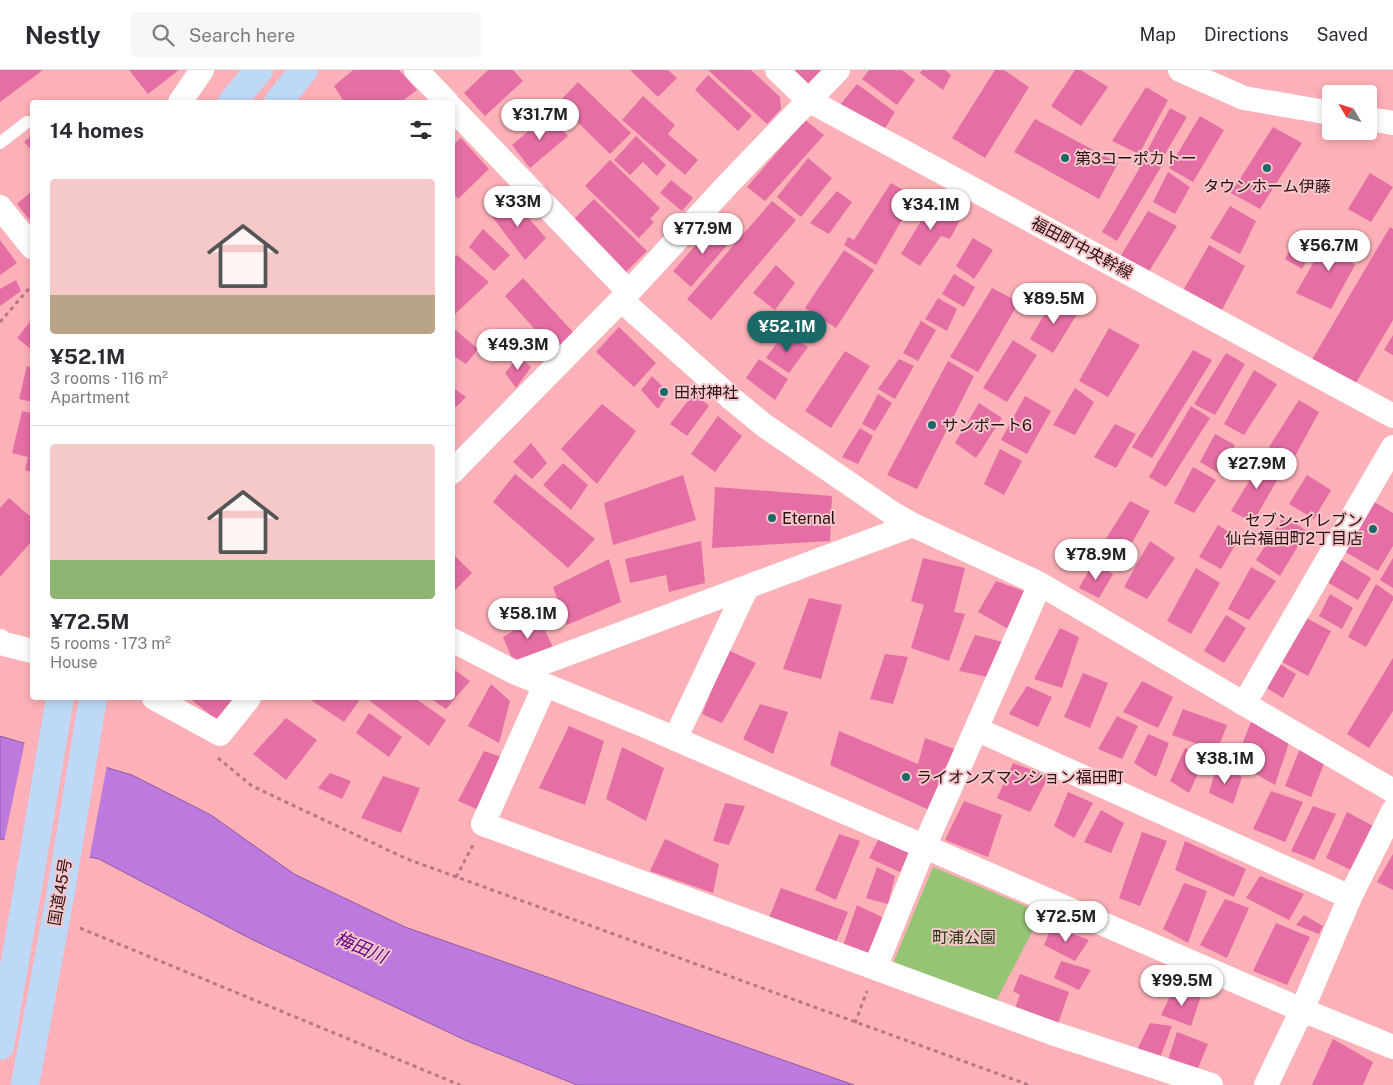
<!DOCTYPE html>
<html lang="en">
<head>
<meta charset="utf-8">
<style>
	body { margin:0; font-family:"Public Sans","Noto Sans JP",sans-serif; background:#f7f7f7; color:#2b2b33; height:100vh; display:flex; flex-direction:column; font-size:19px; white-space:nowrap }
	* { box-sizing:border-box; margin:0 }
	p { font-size:16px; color:#7c7c81 }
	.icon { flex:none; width:28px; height:28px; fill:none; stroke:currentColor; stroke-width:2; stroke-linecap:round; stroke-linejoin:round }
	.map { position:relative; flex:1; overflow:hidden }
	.panel { position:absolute; left:30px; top:30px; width:425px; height:600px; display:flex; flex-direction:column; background:#fff; border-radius:5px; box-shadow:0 2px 8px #0003 }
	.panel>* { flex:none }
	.needle { width:32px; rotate:308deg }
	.controls { position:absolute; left:1322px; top:15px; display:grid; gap:10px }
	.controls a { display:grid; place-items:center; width:55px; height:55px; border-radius:5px; background:#fff; box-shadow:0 2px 8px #0003; font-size:25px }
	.price { position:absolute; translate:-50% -42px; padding:0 11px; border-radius:18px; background:#fff; color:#222; font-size:16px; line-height:32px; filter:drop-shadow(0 1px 2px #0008) }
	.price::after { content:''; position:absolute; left:50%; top:30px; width:15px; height:11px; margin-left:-8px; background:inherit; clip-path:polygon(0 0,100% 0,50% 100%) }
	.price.active { background:#1a6867; color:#fff }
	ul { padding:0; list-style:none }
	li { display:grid; align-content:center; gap:10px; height:265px; padding:0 20px }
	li+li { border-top:1px solid #e1e1e2 }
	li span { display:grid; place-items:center; height:155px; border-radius:5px; color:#555 }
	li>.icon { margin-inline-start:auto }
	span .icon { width:90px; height:90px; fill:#fffc; stroke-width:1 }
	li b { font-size:21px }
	h2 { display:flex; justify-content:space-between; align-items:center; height:60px; padding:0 20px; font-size:21px }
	header { display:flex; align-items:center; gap:30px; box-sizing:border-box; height:70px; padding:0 25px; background:#fff; border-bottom:1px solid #e1e1e2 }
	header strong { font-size:24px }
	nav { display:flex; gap:28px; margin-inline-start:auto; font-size:18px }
	.search { width:350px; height:45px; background:#f7f7f7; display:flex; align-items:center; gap:12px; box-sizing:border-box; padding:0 18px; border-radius:5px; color:#7c7c81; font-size:19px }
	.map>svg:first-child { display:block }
	.green { fill:#95c475 }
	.water { fill:#bd7ade; stroke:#915aa1 }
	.pier { fill:#fcb0b7 }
	.building { fill:#e56fa4 }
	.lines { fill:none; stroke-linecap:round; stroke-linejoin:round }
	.path { stroke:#b5797f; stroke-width:3; stroke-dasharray:4 4; stroke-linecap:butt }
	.service { stroke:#fff; stroke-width:12 }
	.minor { stroke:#fff; stroke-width:24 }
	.trunk { stroke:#bed8f8; stroke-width:28 }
	.poi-dot { fill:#1a6867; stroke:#f6c7ca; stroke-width:2 }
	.labels { text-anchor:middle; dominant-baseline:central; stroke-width:4; stroke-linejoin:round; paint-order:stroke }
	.poi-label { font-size:16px; fill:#2b1013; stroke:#f6c7ca; text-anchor:start }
	.street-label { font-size:16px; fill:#2b1013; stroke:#f6c7ca }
	.park-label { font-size:16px; fill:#223b0f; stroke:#f6c7ca }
	.water-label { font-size:18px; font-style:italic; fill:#660687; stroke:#f6c7ca }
</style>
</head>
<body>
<header>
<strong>Nestly</strong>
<div class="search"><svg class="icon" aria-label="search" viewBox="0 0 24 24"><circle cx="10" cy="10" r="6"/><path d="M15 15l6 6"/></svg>Search here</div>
<nav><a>Map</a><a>Directions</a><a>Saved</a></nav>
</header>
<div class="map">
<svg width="1393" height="1015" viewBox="0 0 1393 1015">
	<rect width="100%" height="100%" fill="#fcb0b7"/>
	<!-- green -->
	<path class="green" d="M933 797 1042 843 994 935 892 896Z"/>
	<!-- water -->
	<path class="water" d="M0 666 132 705 211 745 294 804 405 857 854 1015H577L467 971 251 869 99 789 0 769Z"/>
	<!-- pier -->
	<path class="pier" d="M25 671 107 695 89 790 4 772Z"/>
	<!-- building -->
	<path class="building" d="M0 0H43L0 32Z
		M129 0H179L148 24Z
		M353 0H399L417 20 401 32H344L334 16Z
		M488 0H513L523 11 485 46 464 23Z
		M630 0H668L677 8 658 27Z
		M708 0H751L780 27 781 39 767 54Z
		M789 0H823L810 17Z
		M869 0H902L915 10 897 35 862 9Z
		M922 0H945L951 5 943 20 920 3Z
		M995 0H1004L1029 17 985 88 952 68Z
		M1075 0H1081L1108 17 1081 56 1051 36Z
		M708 5 752 46 738 61 695 20Z
		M578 12 631 63 610 84 558 33Z
		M857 14 895 42 882 63 839 36Z
		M1146 17 1168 30 1139 84 1112 71Z
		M643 26 675 55 668 64 698 90 685 105 622 50Z
		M1170 38 1187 47 1162 89 1147 81Z
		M549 44 568 66 530 98 512 75Z
		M1200 46 1224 60 1193 112 1169 98Z
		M1035 49 1118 93 1099 129 1014 82Z
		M805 50 824 65 765 131 747 117Z
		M1273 57 1302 73 1260 139 1231 123Z
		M32 65V81L24 72Z
		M636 66 666 95 657 106 643 92 630 105 614 90Z
		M461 68 489 99 458 129 452 122V76Z
		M808 88 832 108 801 147 777 127Z
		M1145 89 1161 97 1117 171 1102 162Z
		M610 90 660 138 650 149 654 152 639 168 585 116Z
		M1168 102 1190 117 1175 144 1153 132Z
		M1370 103 1393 117 1371 152 1348 139Z
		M671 110 693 128 682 141 660 123Z
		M891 113 915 127 876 195 844 175 848 167 854 170Z
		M32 121V153L17 134Z
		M837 121 852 132 829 164 810 153Z
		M509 126 546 168 525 190 491 145Z
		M935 128 962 146 950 169 941 166 920 196 901 184Z
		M594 129 647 181 624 204 571 152Z
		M772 131 796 150 711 250 687 229Z
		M1230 136 1256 151 1240 184 1210 168Z
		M1148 141 1177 156 1148 203 1120 187Z
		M715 153 734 167 691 217 673 201Z
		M1390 157 1393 159V250L1353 318 1310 293Z
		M483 159 510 185 494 201 469 177Z
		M1331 162 1356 176 1349 190 1355 195 1331 239 1296 223Z
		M1300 163 1316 173 1302 199 1285 189Z
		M973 168 993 180 974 209 956 196Z
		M0 170 17 193 0 205Z
		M1209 175 1245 196 1222 240 1184 219Z
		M844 180 874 200 836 258 805 238Z
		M457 185 489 212 452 247V189Z
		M776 195 795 213 775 240 753 223Z
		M954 204 975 217 964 237 942 224Z
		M523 208 573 262 555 282 505 226Z
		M16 210 21 221 0 236V219Z
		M992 218 1019 232 978 302 950 287Z
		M1055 226 1079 241 1053 283 1030 269Z
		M938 228 957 239 947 261 925 249Z
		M32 249V280L17 268Z
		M921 251 936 260 918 291 903 283Z
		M452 257 478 279 466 294 452 285Z
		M619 257 656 293 634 317 596 282Z
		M1109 258 1140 275 1108 327 1079 311Z
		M784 263 808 277 789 303 766 288Z
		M1393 265V285L1384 280Z
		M1013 270 1037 285 1007 332 983 318Z
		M1193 280 1212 290 1152 388 1132 377Z
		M845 281 870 296 831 358 805 341Z
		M1226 283 1245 294 1215 345 1194 334Z
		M519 286 531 297 516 318 505 303Z
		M759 289 788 309 775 330 746 308Z
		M899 289 914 296 895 329 878 319Z
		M948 291 974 306 917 419 887 405Z
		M27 296 32 298V332L19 329Z
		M1254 300 1277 314 1244 365 1224 354Z
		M652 306 669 323 658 339 641 320Z
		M452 317 466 327 456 337 452 334Z
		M1075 318 1094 332 1075 365 1053 355Z
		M694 323 709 336 687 366 670 354Z
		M878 324 892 333 875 361 862 354Z
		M1025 326 1051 341 1027 384 1001 370Z
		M1299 330 1319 342 1293 390 1269 377Z
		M979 333 1002 348 976 388 955 373Z
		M602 334 636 361 597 414 561 379Z
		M1191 336 1210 348 1166 417 1149 407Z
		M22 341 32 343V402L25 400 28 387 12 383Z
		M718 346 742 366 715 402 691 384Z
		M1115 354 1136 364 1116 398 1094 387Z
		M860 358 873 366 858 394 842 387Z
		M1215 364 1235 375 1220 404 1200 392Z
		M531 373 547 393 532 409 513 392Z
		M1000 379 1022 391 1004 425 984 414Z
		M1263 388 1283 400 1253 452 1231 441Z
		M563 393 588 415 571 440 543 415Z
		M1193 397 1216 410 1194 443 1174 433Z
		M515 404 595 469 568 498 493 432Z
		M683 405 696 450 613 475 604 433Z
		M1307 405 1331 420 1314 449 1289 434Z
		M715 417 832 426 830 471 712 478Z
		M9 428 32 448V471L0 507V438Z
		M1371 430 1393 443V476L1378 501 1342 480Z
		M1130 431 1150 441 1116 501 1093 489Z
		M1284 446 1307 461 1280 506 1256 490Z
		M1218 455 1239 469 1221 499 1199 487Z
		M701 471 705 513 669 522 666 505 630 513 625 489Z
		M1150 471 1175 488 1147 529 1124 517Z
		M452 483 472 503 452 523Z
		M923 488 965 498 954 542 965 544 949 591 911 578 924 535 911 531Z
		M1393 488V518L1380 510Z
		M609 489 621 532 567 555 553 517Z
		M1340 489 1371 508 1358 530 1327 512Z
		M1093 493 1113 504 1099 528 1079 518Z
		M1251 497 1276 511 1249 550 1228 539Z
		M1196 498 1220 513 1191 564 1167 551Z
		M996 511 1029 523 1010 560 978 542Z
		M1376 514 1393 526V530L1366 577 1348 567Z
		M1330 524 1353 538 1342 559 1319 546Z
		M809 528 842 535 821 609 783 599Z
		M1226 545 1246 558 1224 593 1204 581Z
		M538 546 553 577 513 591 503 567Z
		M1306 548 1331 561 1308 606 1282 592Z
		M1060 558 1079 567 1062 618 1034 609Z
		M975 565 1003 572 988 607 959 601Z
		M728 580 756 593 722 653 702 644Z
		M885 584 908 587 893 634 870 629Z
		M1393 588V641L1369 678 1347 664Z
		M1280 594 1296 604 1283 628 1267 618Z
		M452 598 470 611 446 639 430 628H452Z
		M1083 603 1108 613 1090 658 1064 647Z
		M1142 611 1173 627 1158 658 1123 642Z
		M491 614 510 631 499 673 468 656Z
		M1027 616 1052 627 1038 657 1009 644Z
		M189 628H229L237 634 221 653Z
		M308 628H356L359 631 344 652Z
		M366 628H415L446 650 429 676Z
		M760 634 788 642 773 684 743 669Z
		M1183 639 1227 655 1217 681 1172 665Z
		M369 643 402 667 389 687 356 663Z
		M1117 646 1138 656 1122 689 1098 679Z
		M286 648 317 670 286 710 253 684Z
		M1251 652 1290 670 1275 715 1235 692Z
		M569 656 604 671 585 735 539 718Z
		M839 661 918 694 925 668 965 683 938 744 830 695Z
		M1148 664 1169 673 1156 707 1134 693Z
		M1301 676 1325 691 1311 727 1285 716Z
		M622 677 664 698 646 751 606 729Z
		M1185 678 1205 689 1189 723 1170 711Z
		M484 681 502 687 479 740 458 731Z
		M1013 693 1049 706 1030 742 997 728Z
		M1217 695 1242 707 1233 734 1209 723Z
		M330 703 351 711 342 729 318 718Z
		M383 706 420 718 401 763 361 748Z
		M1271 721 1303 732 1285 772 1253 759Z
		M1068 722 1093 733 1074 768 1054 756Z
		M964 731 1002 745 988 787 945 770Z
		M725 733 745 736 729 775 713 771Z
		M1313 736 1336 744 1314 790 1291 781Z
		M1101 740 1124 753 1111 783 1084 772Z
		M1347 742 1375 757 1355 802 1326 788Z
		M1142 762 1167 771 1140 836 1119 828Z
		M839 764 860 771 836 830 815 820Z
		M879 768 910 779 900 802 869 788Z
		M665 769 719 794 713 823 650 801Z
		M1185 771 1246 799 1234 827 1175 800Z
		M1393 784V820L1377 812Z
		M877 797 895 806 888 834 866 828Z
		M1260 806 1304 824 1289 850 1246 828Z
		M1184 813 1207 821 1188 873 1163 859Z
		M781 818 848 842 832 882 765 858Z
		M1225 829 1249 838 1227 888 1200 875Z
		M857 835 886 849 870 885 843 876Z
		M1304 845 1323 856 1319 864 1296 855Z
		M1276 853 1310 867 1287 915 1253 901Z
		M1052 856 1089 870 1075 891 1044 875Z
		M1061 891 1091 900 1079 920 1054 908Z
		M1020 904 1069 922 1057 957 1013 943 1020 925 1013 921Z
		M1173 920 1201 926 1191 956 1161 945Z
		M1150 953 1172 956 1160 988 1137 980Z
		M1177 962 1208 974 1196 1003 1167 993Z
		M1333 969 1373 992 1363 1015H1312Z"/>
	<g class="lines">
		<!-- path -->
		<path class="path" d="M0 252 32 215
			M218 688 252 716 407 789 1029 1015
			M456 807 473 775
			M80 858 460 1015
			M855 953 867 921"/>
		<!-- service -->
		<path class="service" d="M0 73 27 52"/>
		<!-- minor -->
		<path class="minor" d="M416 0 447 32
			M777 0 808 30 1393 346
			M1180 0 1244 28 1331 43
			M180 32 202 0
			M452 38 629 222
			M1369 49 1393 53
			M0 137 32 177
			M621 230 732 329 765 356 892 443 913 455 1040 514 1393 721
			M452 402 626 225 729 113 838 0
			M452 570 516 603 913 455
			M0 571 4 574 32 581
			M516 603 648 657 1295 937 1393 977
			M545 615 483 754 1052 963 1211 1015
			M154 628 220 664 249 628
			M1244 634 1393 377
			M976 659 1350 827
			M675 669 747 517
			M875 898 924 777 1040 514
			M1266 1015 1302 940 1350 827 1393 741"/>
		<!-- trunk -->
		<path class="trunk" d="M232 32 259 0
			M278 32 304 0
			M0 976 27 823 60 628
			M25 1015 61 821 93 628"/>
	</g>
	<!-- markers -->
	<g class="poi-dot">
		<circle cx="1065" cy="88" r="5"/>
		<circle cx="1267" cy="98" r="5"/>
		<circle cx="664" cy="322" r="5"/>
		<circle cx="932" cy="355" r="5"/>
		<circle cx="772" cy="448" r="5"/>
		<circle cx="1373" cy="459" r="5"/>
		<circle cx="906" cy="707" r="5"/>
	</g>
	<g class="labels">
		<!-- poi labels -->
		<g class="poi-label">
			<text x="1075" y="88">第3コーポカトー</text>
			<text x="1267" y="116" text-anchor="middle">タウンホーム伊藤</text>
			<text x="674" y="322">田村神社</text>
			<text x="942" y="355">サンポート6</text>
			<text x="782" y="448">Eternal</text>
			<text x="1363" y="450" text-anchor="end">セブン-イレブン<tspan x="1363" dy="18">仙台福田町2丁目店</tspan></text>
			<text x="916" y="707">ライオンズマンション福田町</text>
		</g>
		<!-- street labels -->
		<g class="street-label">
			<text transform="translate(1082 178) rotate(28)">福田町中央幹線</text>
			<text transform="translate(60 822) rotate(-80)">国道45号</text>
		</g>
		<!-- park labels -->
		<g class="park-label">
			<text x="964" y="867">町浦公園</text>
		</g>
		<!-- water labels -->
		<g class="water-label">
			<text transform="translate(361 877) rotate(23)">梅田川</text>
		</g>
	</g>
</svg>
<div class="controls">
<a><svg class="needle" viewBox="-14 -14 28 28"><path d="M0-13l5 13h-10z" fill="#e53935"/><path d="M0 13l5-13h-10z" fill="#7c7c81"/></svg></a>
</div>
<b class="price" style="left:540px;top:71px">¥31.7M</b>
<b class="price" style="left:518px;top:158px">¥33M</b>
<b class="price" style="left:931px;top:161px">¥34.1M</b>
<b class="price" style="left:703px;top:185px">¥77.9M</b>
<b class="price" style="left:1329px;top:202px">¥56.7M</b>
<b class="price" style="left:1054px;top:255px">¥89.5M</b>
<b class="price active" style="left:787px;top:283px">¥52.1M</b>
<b class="price" style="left:518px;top:301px">¥49.3M</b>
<b class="price" style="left:1257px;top:420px">¥27.9M</b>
<b class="price" style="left:1096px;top:511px">¥78.9M</b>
<b class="price" style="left:528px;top:570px">¥58.1M</b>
<b class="price" style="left:1225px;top:715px">¥38.1M</b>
<b class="price" style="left:1066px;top:873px">¥72.5M</b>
<b class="price" style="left:1182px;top:937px">¥99.5M</b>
<section class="panel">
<h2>14 homes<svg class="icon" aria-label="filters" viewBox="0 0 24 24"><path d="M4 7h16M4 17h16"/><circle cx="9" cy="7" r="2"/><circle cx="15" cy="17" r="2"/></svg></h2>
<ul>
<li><span style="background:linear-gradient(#f6c9c9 75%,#b9a48a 0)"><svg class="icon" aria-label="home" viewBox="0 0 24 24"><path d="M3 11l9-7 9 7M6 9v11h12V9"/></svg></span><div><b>¥52.1M</b><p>3 rooms · 116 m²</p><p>Apartment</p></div></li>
<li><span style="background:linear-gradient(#f6c9c9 75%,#8fb573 0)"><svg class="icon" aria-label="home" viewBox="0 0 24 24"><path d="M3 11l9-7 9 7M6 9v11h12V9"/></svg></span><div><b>¥72.5M</b><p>5 rooms · 173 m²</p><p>House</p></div></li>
</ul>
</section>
</div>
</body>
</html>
